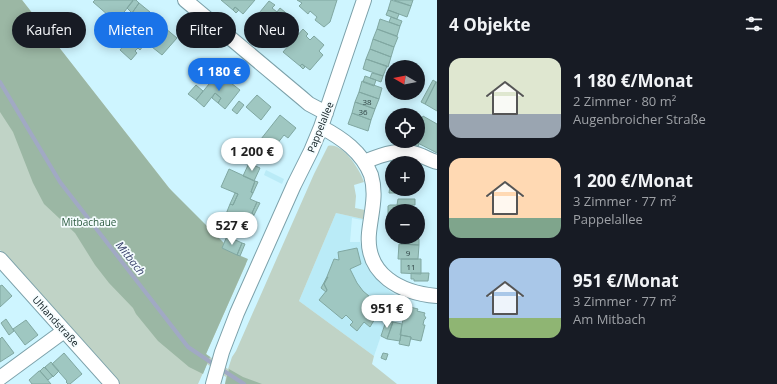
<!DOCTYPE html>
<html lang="de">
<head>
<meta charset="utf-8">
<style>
	body { margin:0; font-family:"Open Sans",sans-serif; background:#20242c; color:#f1f3f6; height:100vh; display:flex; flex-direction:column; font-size:15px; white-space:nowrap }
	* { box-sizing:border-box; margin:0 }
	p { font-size:13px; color:#9ea1a6 }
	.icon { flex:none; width:22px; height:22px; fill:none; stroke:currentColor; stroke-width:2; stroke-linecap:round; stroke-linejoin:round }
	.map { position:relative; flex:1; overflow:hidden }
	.sheet { display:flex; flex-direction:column; background:#171b24; width:340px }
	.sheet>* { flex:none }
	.banner { position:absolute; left:12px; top:12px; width:365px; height:36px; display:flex; gap:8px }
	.needle { width:26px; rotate:279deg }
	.buttons { position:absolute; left:385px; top:60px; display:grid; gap:8px }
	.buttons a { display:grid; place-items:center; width:40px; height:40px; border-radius:50%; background:#171b24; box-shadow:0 2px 10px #0003; font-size:20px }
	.price { position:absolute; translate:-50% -34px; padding:0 9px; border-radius:14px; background:#fff; color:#222; font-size:13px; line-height:26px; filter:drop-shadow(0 1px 2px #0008) }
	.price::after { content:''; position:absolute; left:50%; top:24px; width:12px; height:9px; margin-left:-6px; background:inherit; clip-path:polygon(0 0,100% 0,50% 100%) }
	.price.selected { background:#1a73e8; color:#fff }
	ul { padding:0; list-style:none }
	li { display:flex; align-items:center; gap:12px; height:100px; padding:0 12px }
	li span { display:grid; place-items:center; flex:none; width:112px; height:80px; border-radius:12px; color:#555 }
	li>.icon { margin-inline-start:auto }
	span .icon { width:48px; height:48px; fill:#fffc; stroke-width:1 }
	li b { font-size:17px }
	h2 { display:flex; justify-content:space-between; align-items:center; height:48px; padding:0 12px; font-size:17px }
	.tag { padding:0 14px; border-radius:18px; background:#171b24; box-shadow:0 2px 10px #0003; font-size:14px; line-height:36px }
	.tag.selected { background:#1a73e8; color:#fff }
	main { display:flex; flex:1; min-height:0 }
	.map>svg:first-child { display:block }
	.built { fill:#baebf7 }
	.green { fill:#c0d3c6 }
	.forest { fill:#9bb7a4 }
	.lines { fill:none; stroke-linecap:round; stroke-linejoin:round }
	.stream { stroke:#a1a9c4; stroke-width:4 }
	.building { fill:#9fc7c1; stroke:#80a7a1 }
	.street-casing { stroke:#7ca1aa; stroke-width:16 }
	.street { stroke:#fff; stroke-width:14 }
	.labels { text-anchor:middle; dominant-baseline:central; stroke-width:3.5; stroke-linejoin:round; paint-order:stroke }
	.number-label { font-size:8px; fill:#2e4344 }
	.street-label { font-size:10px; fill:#08171b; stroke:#f4fcfe }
	.park-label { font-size:10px; fill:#2a593e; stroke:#f4fcfe }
	.water-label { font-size:11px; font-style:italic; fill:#3a436c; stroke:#f4fcfe }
</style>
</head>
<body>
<main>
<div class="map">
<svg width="437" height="384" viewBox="0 0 437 384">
	<rect width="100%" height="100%" fill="#cef5ff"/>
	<!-- built -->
	<path class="built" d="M266 170 284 179 282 184 264 175Z
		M336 213 363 219 362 220 352 218 350 242H360L363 255 367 267 382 285 395 295 374 356 299 301Z"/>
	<!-- green -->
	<path class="green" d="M0 0H22L217 249 246 264 206 354 228 369 232 357 236 351 314 174 328 146C343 142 360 170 364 182L354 185 356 196 355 208 365 210 363 219 336 213 299 301 374 356 372 364 397 384H225L226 377 207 364 198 384H118L0 250Z"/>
	<!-- forest -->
	<path class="forest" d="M0 0H22L169 188 224 243 222 248 248 259 206 354 210 357 203 374 189 367 158 341 136 314 133 308 109 283 95 265 75 233 44 204 33 183 13 132 0 112Z
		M229 369 243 377 262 384H225Z"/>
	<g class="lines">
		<!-- stream -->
		<path class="stream" d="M0 82 60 182 188 347 215 365
			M221 369 244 384"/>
	</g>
	<!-- building -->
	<path class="building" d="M95 0H132L133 1 116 22 93 2Z
		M133 0H136L139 3 132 13 127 8Z
		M221 0H255L243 14 235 7 233 10Z
		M297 0H337L330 22 324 27 315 20 317 17 310 11 308 14 299 6 302 3Z
		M391 0 411 6 407 17 388 10Z
		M394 0H413L411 6Z
		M269 1 275 5 272 8 277 12 280 8 291 17 285 23 290 27 277 42 269 36 266 38 250 24Z
		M139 3 150 12 141 20 132 13Z
		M235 7 239 10 236 13 233 10Z
		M388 10 399 14 397 19 386 15Z
		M147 13 177 38 162 55 152 47 154 45 146 38 145 40 146 42 140 50 138 48 135 51 137 53 131 60 120 50 138 29 136 27Z
		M391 17 402 21 400 26 389 22Z
		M380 19 400 26 397 36 377 29Z
		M303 29 308 34 306 36 310 40 314 36 324 45 319 51 323 55 310 70 302 64 300 66 283 52Z
		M377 29 398 37 394 47 373 39Z
		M269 36 272 38 270 41 266 38Z
		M146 38 154 45 152 47 145 40Z
		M373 39 394 47 391 57 370 49Z
		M370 49 391 57 388 67 366 59Z
		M366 59 387 66 383 76 363 69Z
		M302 64 305 67 303 69 300 66Z
		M218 73 240 90 225 109 218 103 221 98 215 93 204 107 196 100Z
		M372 73 383 76 381 82 370 78Z
		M365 76 376 80 374 86 363 82Z
		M433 80 436 82 425 104 421 102Z
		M362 81 382 88 379 99 359 92Z
		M436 82H437V111L425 104Z
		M196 85 203 91 196 100 188 94Z
		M359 92 379 99 375 109 355 102Z
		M215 93 221 98 218 103 212 98Z
		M257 95 271 107 261 120 246 107Z
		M239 101 244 105 237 114 232 110Z
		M355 102 375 109 371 120 352 113Z
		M352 113 371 120 368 131 348 124Z
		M280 115 296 128 288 138 284 135 273 149 261 139Z
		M423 116 437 124V153L414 141H418V126Z
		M410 141H414L419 144 417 149 408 144Z
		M391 161H403V163H392V172H391Z
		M249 163 260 168 254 181 243 176Z
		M229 169 255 181 251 192 253 193 250 199 257 202 252 213 254 215 250 225 226 214 230 204 233 205 238 194 221 187Z
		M390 172H392V189H408L407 193H389L390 186H389Z
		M255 181 258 182 253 193 251 192Z
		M235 193 238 194 233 205 230 204Z
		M398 199H415V205H397Z
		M257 202 260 203 254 215 252 213Z
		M390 205H411V211H392V218H388V206Z
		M388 218H392V232L388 230Z
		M227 236 242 243 237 255 222 248Z
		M396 237H413V239H396Z
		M402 239H419V245L401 244Z
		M242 243 245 244 240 256 237 255Z
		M399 244 419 245 418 259H398Z
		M357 248 361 264 350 269 357 283 363 291 382 307 370 327 364 322 357 331 350 325 353 322 346 315 342 319 319 300 327 290 324 284 334 259 339 260 338 252Z
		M401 259H421V274L401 273Z
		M411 273H429L428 281H414V279H411Z
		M327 277H328L324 284 327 290 326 292 321 288Z
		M2 285 12 296 0 307V286Z
		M410 307 418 309 417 311 425 313 424 315 426 318 424 320 423 325H425L421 341 411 339V337L400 335 405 309 410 310Z
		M6 319 14 331 9 335 1 323Z
		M26 320 38 335 25 345 13 329Z
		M386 321 393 322 387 339 381 336Z
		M393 322 402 324 400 341 387 339Z
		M401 335 411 337 409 346 399 344Z
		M2 337 14 353 0 362V339Z
		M64 353 82 374 70 384H68L66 382 67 381 52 364Z
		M383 353 388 354 386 360 381 358Z
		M51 362 59 371 53 377 45 367Z
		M44 367 53 376 48 380 40 371Z
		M39 371H40L51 384H32L29 380Z"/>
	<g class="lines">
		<!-- street casing -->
		<g class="street-casing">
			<path id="street" d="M185 0 302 98 309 104 326 113
				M321 127C342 138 362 152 371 175 377 195 371 213 369 233 365 275 401 293 437 296
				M364 162C383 154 402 147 422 156 427 158 432 161 437 162
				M0 259 112 384
				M0 378 64 331
				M213 384 222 352 237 313 294 185 311 151 321 127 364 0"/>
		</g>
		<!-- street -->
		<use href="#street" class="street"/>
	</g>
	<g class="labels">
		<!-- number labels -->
		<g class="number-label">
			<text x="367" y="101">38</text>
			<text x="363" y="111">36</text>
			<text x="408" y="252">9</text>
			<text x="411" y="266">11</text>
		</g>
		<!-- street labels -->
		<g class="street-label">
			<text transform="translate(320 127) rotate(-68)">Pappelallee</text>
			<text transform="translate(56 321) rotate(48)">Uhlandstraße</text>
		</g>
		<!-- park labels -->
		<g class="park-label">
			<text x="89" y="222">Mitbachaue</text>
		</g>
		<!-- water labels -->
		<g class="water-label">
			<text transform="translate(131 258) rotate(52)">Mitbach</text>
		</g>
	</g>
</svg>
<div class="buttons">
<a><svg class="needle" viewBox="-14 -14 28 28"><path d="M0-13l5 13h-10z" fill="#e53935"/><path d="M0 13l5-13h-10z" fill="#9ea1a6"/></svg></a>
<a><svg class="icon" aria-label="locate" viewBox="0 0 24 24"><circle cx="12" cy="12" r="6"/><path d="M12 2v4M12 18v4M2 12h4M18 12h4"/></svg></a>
<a>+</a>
<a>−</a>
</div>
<b class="price selected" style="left:219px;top:92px">1 180 €</b>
<b class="price" style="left:252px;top:172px">1 200 €</b>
<b class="price" style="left:232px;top:246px">527 €</b>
<b class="price" style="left:387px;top:329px">951 €</b>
<div class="banner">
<a class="tag">Kaufen</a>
<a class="tag selected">Mieten</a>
<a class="tag">Filter</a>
<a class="tag">Neu</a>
</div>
</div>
<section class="sheet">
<h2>4 Objekte<svg class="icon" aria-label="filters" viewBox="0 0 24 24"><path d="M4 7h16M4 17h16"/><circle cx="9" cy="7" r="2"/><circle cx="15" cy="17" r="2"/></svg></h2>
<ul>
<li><span style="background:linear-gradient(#dfe7d0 70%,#9aa5b1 0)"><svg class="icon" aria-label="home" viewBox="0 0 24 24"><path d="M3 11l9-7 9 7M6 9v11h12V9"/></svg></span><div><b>1 180 €/Monat</b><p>2 Zimmer · 80 m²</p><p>Augenbroicher Straße</p></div></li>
<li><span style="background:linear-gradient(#ffd9b3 75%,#7fa58c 0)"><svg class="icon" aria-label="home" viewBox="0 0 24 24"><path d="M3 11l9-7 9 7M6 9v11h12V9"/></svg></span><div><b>1 200 €/Monat</b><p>3 Zimmer · 77 m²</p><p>Pappelallee</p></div></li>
<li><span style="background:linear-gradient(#a9c7e8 75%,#8fb573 0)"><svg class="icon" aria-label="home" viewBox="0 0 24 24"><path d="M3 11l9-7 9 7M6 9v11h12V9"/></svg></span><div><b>951 €/Monat</b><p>3 Zimmer · 77 m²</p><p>Am Mitbach</p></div></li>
</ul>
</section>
</main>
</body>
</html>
